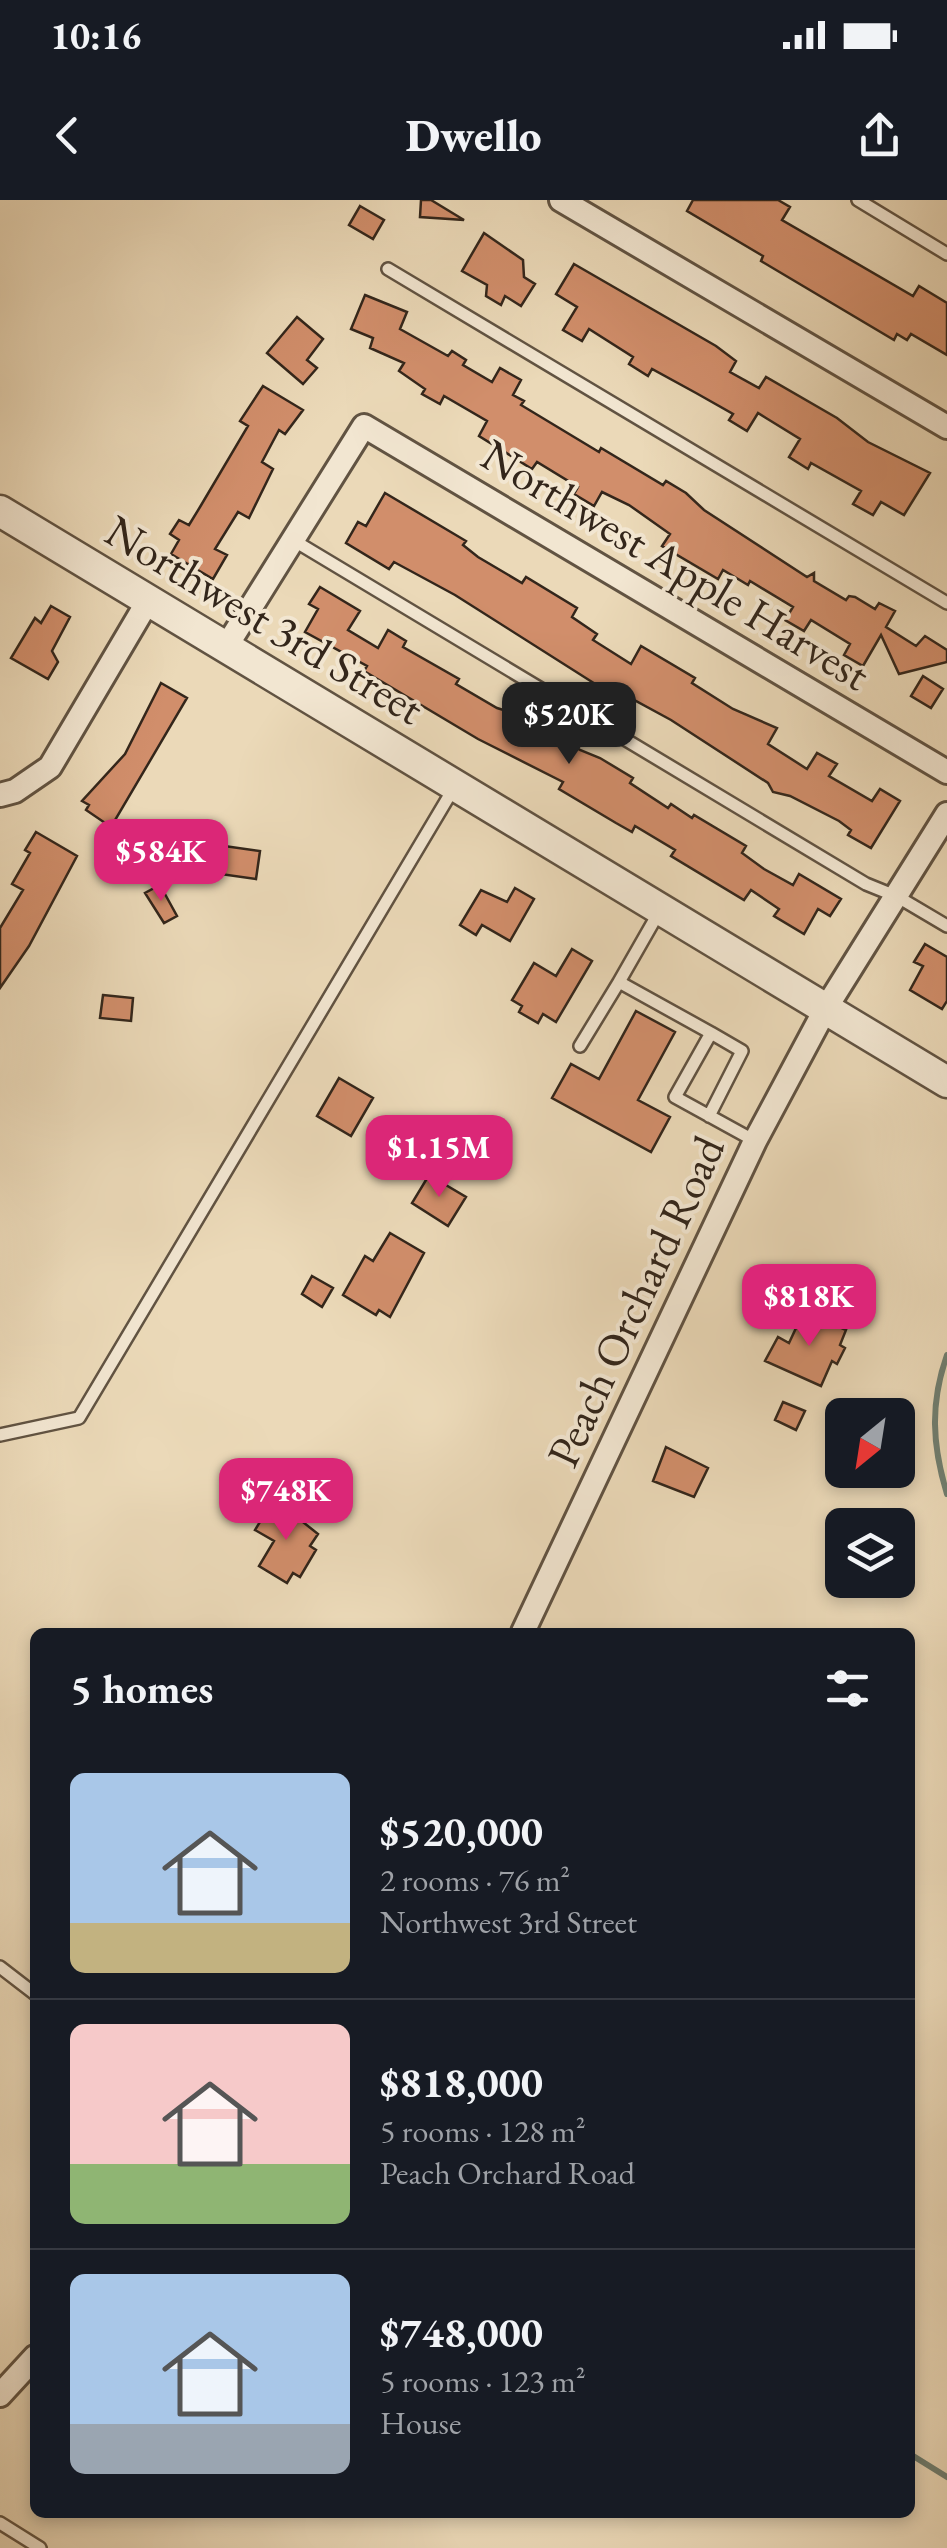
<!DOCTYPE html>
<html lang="en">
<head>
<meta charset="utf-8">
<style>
	body { margin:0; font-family:"EB Garamond",serif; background:#20242c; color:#f1f3f6; height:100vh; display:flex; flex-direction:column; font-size:38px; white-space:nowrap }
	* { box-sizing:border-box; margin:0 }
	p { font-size:32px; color:#9ea1a6 }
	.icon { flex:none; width:55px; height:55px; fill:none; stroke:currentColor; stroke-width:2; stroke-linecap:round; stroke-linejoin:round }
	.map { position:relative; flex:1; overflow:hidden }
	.panel { position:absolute; left:30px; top:1428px; width:885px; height:890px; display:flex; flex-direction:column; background:#171b24; border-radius:15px; box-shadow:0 5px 15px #0003 }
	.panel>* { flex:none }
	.needle { width:65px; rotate:210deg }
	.controls { position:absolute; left:825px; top:1198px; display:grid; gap:20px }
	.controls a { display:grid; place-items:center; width:90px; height:90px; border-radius:15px; background:#171b24; box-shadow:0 5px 15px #0003; font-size:50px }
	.price { position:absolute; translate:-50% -85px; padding:0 22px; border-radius:20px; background:#db2777; color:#fff; font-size:32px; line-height:65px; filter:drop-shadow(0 2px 5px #0008) }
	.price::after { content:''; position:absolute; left:50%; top:60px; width:30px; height:22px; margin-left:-15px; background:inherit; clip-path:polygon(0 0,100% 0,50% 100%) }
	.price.on { background:#222; color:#fff }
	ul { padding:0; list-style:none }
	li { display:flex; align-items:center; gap:30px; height:250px; padding:0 40px }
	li+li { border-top:2px solid #363941 }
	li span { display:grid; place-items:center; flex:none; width:280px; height:200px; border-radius:15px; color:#555 }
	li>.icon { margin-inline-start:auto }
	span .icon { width:120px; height:120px; fill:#fffc; stroke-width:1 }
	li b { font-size:42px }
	h2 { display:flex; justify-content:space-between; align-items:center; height:120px; padding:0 40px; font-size:42px }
	.status { display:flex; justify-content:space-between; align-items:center; height:70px; padding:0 50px; background:#171b24; direction:ltr }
	.status svg { height:28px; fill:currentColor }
	header { display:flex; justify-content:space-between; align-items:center; height:130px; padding:0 40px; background:#171b24; font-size:45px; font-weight:800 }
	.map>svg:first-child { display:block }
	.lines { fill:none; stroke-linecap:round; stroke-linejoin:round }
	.stream { stroke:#707f71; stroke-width:6 }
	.building { fill:#d18e6b; stroke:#33261b; stroke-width:2.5 }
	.service-casing { stroke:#615342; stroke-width:16 }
	.minor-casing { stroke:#615342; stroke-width:28 }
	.tertiary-casing { stroke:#615342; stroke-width:35 }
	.service { stroke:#f2e6d1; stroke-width:11 }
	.minor { stroke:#f2e6d1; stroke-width:22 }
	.tertiary { stroke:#f2e6d1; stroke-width:30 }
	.labels { text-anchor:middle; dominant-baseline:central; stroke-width:8; stroke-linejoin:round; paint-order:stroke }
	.street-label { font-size:45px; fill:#33261b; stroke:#f2e6d1 }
</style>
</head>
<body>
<div class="status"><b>10:16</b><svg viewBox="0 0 49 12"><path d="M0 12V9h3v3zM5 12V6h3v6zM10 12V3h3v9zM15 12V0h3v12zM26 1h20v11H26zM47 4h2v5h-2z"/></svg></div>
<header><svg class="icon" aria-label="back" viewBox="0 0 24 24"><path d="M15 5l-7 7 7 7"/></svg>Dwello<svg class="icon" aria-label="share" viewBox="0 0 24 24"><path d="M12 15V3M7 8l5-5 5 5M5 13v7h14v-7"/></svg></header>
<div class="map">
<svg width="947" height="2348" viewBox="0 0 947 2348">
	<rect width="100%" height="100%" fill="#ebd9b8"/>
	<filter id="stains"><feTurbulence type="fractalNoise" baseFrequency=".002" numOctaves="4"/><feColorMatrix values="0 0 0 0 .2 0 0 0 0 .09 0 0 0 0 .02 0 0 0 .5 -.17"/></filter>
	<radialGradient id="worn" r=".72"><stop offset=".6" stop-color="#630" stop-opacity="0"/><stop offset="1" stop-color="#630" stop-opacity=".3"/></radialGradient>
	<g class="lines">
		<!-- stream -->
		<path class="stream" d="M947 1155C930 1203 932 1245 947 1294
			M910 2254 947 2277"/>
	</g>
	<!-- building -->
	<path class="building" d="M421 0H431L464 20 420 17Z
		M693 0H778L790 7 782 20 913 96 919 86 947 103V155L911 134 907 140 897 134 894 140 761 61 763 56 687 11Z
		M360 6 384 20 373 39 349 25Z
		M484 33 523 60 524 77 535 84 521 106 505 96 501 105 486 96 487 85 462 71Z
		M574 64 716 146 736 161 730 172 759 188 766 177 837 218 868 242 930 273 904 315 881 302 873 315 853 304 861 291 811 263 808 269 789 257 800 239 766 218 758 213 747 231 729 220 733 214 696 193 652 169 648 176 629 164 633 157 589 129 582 141 563 130 577 107 556 94Z
		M365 95 407 112 400 129 448 156 452 151 466 160 463 165 492 182 500 168 521 180 513 195 524 201 521 205 599 252 601 248 663 285 666 281 686 293 704 310 807 377 814 373V381L846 400 849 396 855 397 875 409 879 403 895 411 886 427 916 446 925 436 947 450V462L899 474 881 435 863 466 844 455 850 444 811 420 804 431 785 420 793 407 750 381 748 385 723 370 718 379 662 346 670 334 629 305 602 292 594 306 574 294 578 287 537 262 532 269 479 236 487 221 444 196 440 204 422 194 425 189 399 171 404 163 370 148 373 138 351 129Z
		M297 117 323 139 307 160 317 168 303 184 267 153Z
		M263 186 303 210 285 234 279 230 262 262 273 269 249 318 238 312 215 349 227 355 213 379 171 354 179 340 170 334 179 320 189 325 200 307 248 226 240 221Z
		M385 293 466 341 463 345 478 357 522 383 526 377 577 408 572 417 597 434 593 440 631 464 641 446 695 478 692 483 733 509 777 528 768 544 807 569 817 553 837 564 829 576 872 601 880 589 900 601 871 648 848 635 851 630 839 621 790 596 773 592 768 583 671 520 634 500 630 506 455 395 394 362 389 369 346 343 358 322 366 326Z
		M320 387 360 411 348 430 378 448 388 430 406 441 403 447 459 479 456 484 497 508 523 516 525 513 580 550 600 558 633 578 630 583 668 608 671 604 692 618 694 615 746 646 742 653 764 669 793 685 799 674 841 699 830 716 818 709 804 734 774 716 779 709 751 690 744 700 671 656 675 650 635 626 632 632 616 623 559 589 563 582 478 539 364 471 367 466 305 432 318 409 309 404Z
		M51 406 70 417 52 451 58 462 48 479 11 458 35 418 41 423Z
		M923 476 943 489 931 508 911 496Z
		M161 483 187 498 111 627 86 610 89 605 82 601 125 554Z
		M36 632 77 656 29 746 0 788V728L23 690 12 684 30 653 25 650Z
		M203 643 260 651 256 679 199 671Z
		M160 685 177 716 164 723 145 693Z
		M515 688 534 699 510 741 482 725 476 735 460 725 481 690 507 702Z
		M925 744 947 757V801L942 809 910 790 923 766 914 762Z
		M572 749 592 761 556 822 543 814 538 823 519 812 522 806 512 800 534 763 556 776Z
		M103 795 133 798 131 821 100 818Z
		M636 811 675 832 638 900 670 917 651 952 552 898 571 864 599 879Z
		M339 878 373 898 351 936 317 916Z
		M429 975 466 997 448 1026 412 1003Z
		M390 1033 424 1053 390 1117 379 1110 376 1115 343 1095 365 1056 373 1061Z
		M312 1076 333 1088 322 1107 302 1094Z
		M804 1111 846 1130 840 1145 845 1148 837 1164 832 1161 821 1186 765 1161 778 1137 789 1143Z
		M783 1202 805 1211 796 1230 775 1220Z
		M666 1247 708 1268 694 1297 653 1281Z
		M274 1299 318 1334 310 1346 316 1350 300 1377 293 1373 287 1383 259 1366 274 1341 255 1330Z"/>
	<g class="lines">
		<!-- service casing -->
		<g class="service-casing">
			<path id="service" d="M858 0 947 54
				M388 69 947 403
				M293 340 866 684 898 697 947 726
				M659 712 619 782 711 833 675 897 755 941
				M580 846 619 782
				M709 916 742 851 711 833
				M0 1235 79 1218 455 586
				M0 1767 35 1794
				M0 2323 40 2348"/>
		</g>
		<!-- minor casing -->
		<g class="minor-casing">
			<path id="minor" d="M561 0 947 227
				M226 447 364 226 947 572
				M0 595 15 591 50 567 148 401
				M523 1432 755 941 826 808 947 614
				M0 2195 35 2157"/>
		</g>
		<!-- tertiary casing -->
		<g class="tertiary-casing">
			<path id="tertiary" d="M0 311 947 882"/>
		</g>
		<!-- service -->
		<use href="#service" class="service"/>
		<!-- minor -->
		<use href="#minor" class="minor"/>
		<!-- tertiary -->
		<use href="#tertiary" class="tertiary"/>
	</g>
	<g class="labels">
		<!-- street labels -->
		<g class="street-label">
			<text transform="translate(676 364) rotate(31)">Northwest Apple Harvest</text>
			<text transform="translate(265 419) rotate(31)">Northwest 3rd Street</text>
			<text transform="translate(635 1101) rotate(-65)">Peach Orchard Road</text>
		</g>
	</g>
	<rect width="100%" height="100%" filter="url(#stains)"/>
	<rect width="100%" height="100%" fill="url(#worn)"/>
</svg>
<div class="controls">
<a><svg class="needle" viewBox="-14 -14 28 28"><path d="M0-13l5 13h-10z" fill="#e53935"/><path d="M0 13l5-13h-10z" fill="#9ea1a6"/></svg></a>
<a><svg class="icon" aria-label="layers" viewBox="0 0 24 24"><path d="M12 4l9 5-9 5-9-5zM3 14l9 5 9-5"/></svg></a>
</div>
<b class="price on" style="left:569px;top:567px">$520K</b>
<b class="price" style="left:161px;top:704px">$584K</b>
<b class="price" style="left:439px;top:1000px">$1.15M</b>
<b class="price" style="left:809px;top:1149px">$818K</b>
<b class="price" style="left:286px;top:1343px">$748K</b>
<section class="panel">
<h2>5 homes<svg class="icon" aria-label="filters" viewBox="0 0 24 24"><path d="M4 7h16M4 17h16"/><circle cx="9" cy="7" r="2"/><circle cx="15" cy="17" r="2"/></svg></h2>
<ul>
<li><span style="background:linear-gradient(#a9c7e8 75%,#c2b280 0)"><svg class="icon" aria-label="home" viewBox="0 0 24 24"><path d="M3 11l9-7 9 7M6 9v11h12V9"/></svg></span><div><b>$520,000</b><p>2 rooms · 76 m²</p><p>Northwest 3rd Street</p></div></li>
<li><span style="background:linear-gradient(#f6c9c9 70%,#8fb573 0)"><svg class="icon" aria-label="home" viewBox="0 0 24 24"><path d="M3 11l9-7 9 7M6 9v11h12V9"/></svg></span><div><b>$818,000</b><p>5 rooms · 128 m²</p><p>Peach Orchard Road</p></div></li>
<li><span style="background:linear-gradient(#a9c7e8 75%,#9aa5b1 0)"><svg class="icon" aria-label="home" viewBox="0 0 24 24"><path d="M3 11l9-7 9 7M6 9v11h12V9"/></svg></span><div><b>$748,000</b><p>5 rooms · 123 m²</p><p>House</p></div></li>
</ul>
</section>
</div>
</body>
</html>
